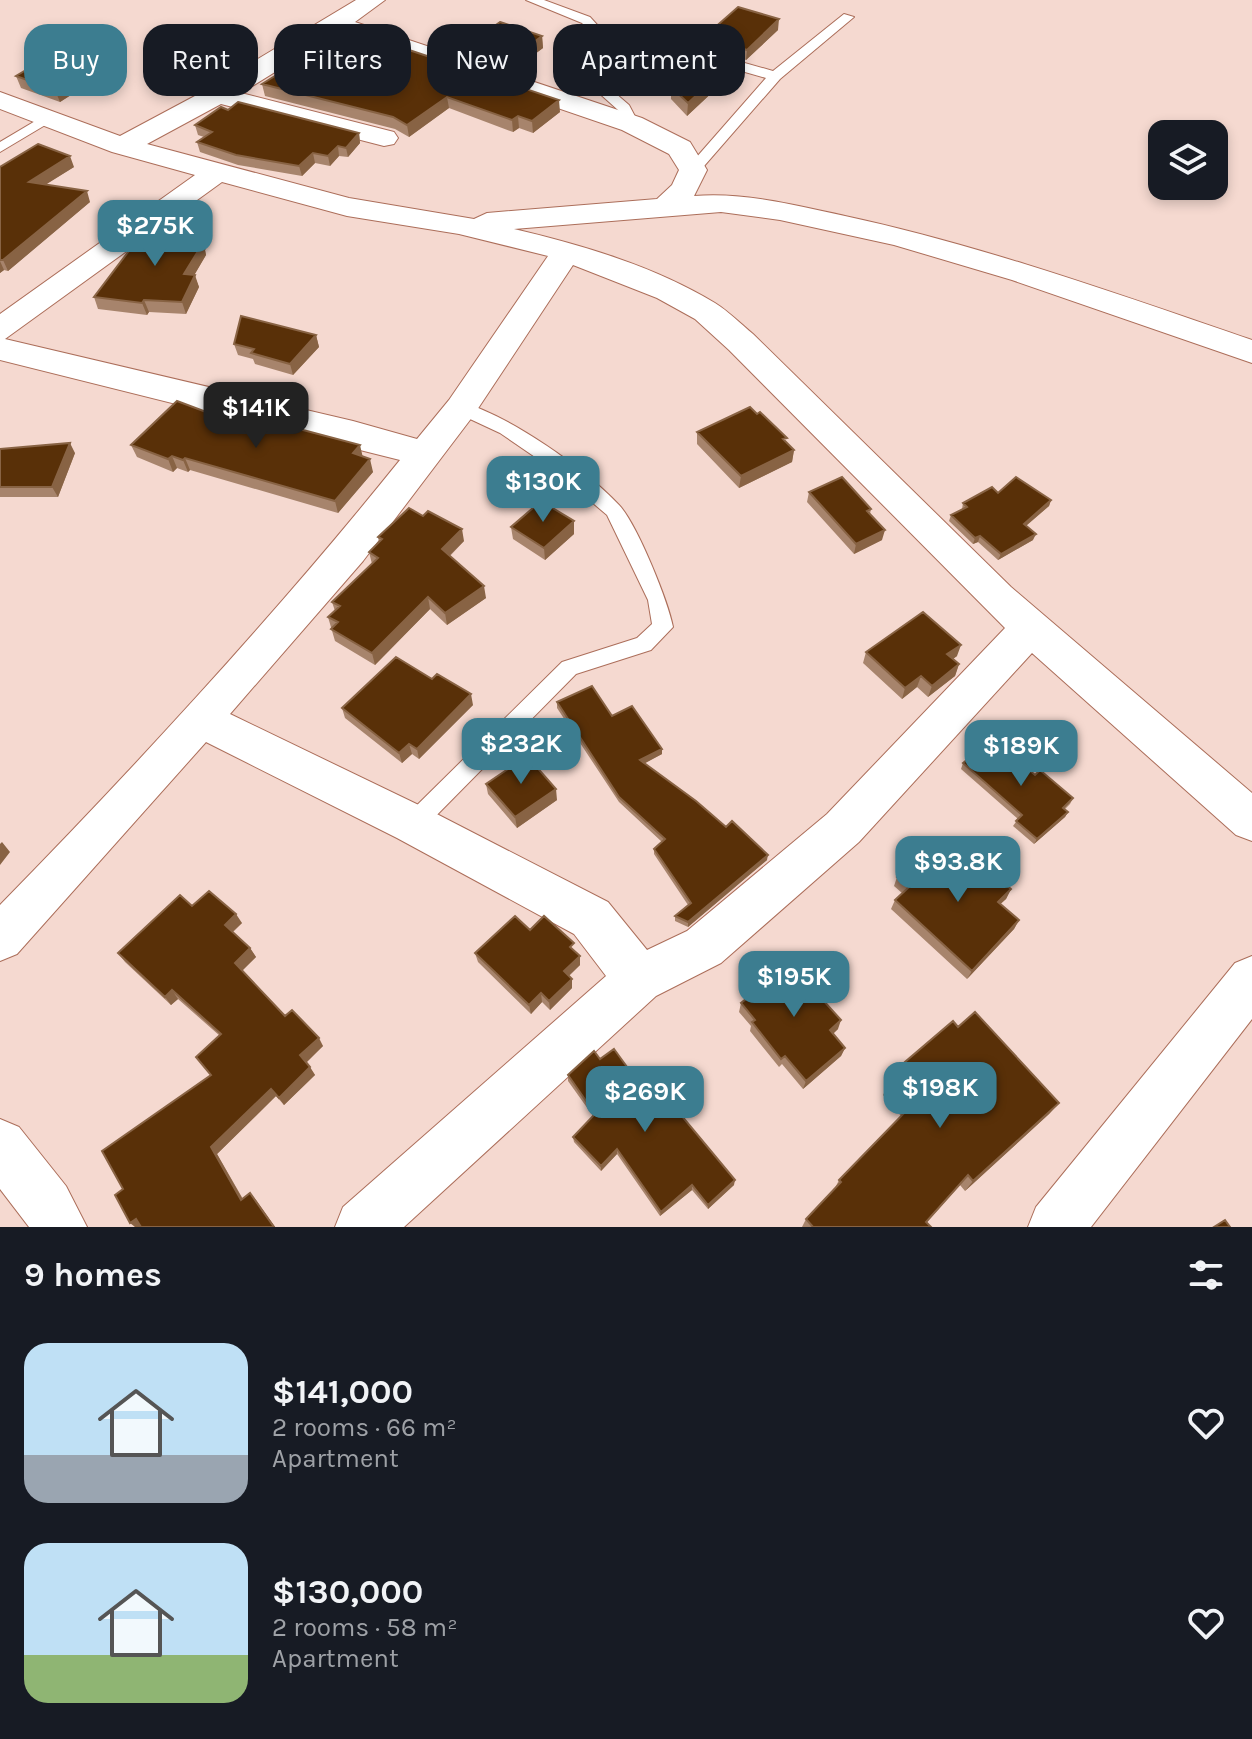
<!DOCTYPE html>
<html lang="en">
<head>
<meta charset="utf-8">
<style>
	body { margin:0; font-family:Karla,sans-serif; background:#242831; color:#f1f3f6; height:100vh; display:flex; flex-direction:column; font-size:30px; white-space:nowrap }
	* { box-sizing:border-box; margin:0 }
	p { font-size:26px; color:#9ea1a6 }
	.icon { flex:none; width:44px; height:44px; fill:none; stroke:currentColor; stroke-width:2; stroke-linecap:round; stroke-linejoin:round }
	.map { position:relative; height:1227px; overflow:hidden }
	.side { display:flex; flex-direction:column; background:#171b24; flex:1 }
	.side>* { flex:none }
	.banner { position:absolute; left:24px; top:24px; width:800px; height:72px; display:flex; gap:16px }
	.tools { position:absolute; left:1148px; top:120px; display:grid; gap:16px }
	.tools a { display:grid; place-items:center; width:80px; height:80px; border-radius:16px; background:#171b24; box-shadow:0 4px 12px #0003; font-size:40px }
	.price { position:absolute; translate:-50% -68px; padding:0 18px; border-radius:16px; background:#3c7d90; color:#fff; font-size:26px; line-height:52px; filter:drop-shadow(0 2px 4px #0008) }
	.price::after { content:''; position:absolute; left:50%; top:48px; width:24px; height:18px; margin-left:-12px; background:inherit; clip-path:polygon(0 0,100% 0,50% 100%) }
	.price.on { background:#222; color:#fff }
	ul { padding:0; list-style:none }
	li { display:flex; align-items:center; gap:24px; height:200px; padding:0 24px }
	li span { display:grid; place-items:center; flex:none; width:224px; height:160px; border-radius:24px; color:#555 }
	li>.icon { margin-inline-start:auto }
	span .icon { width:96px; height:96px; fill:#fffc; stroke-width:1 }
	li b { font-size:34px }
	h2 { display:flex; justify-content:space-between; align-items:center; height:96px; padding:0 24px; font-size:34px }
	.pill { padding:0 28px; border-radius:24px; background:#171b24; box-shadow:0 4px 12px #0003; font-size:28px; line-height:72px }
	.pill.on { background:#3c7d90; color:#fff }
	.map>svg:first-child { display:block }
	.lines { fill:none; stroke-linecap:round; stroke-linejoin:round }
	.lane-casing { stroke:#ac6e5a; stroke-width:2 }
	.street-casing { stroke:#ac6e5a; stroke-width:2 }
	.lane { fill:#fff; fill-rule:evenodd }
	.street { fill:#fff; fill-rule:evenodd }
	.wall { fill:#a7846c }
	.shaded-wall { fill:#886344 }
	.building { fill:#593008; stroke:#886344; stroke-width:2 }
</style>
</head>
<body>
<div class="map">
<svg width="1252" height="1227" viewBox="0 0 1252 1227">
	<rect width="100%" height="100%" fill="#f5d9d0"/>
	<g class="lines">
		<!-- lane casing -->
		<g class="lane-casing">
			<path id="lane" d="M526 0H544L590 17 600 28 650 36 773 71 844 14 854 17 780 79 698 173H688V167L766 78 644 43 600 35 591 50 593 74 629 105 639 124 627 127 618 110 579 75 577 50 589 31 582 23Z
				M47 114 52 115V121L0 152V142Z
				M461 402C510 416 584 468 619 505 637 524 668 601 673 627L651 650 576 674 421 831 413 834 405 831 402 824 405 817 562 662 637 638 652 624 648 600 607 515 554 470 500 433 455 412 452 408 455 404Z"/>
		</g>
		<!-- street casing -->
		<g class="street-casing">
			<path id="street" d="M356 0H385L355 22 642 118 690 142 707 170 694 196C745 192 795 205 845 216 984 246 1117 294 1252 340V363L1012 280 894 245 780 220 721 212 514 229C582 245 654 266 715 303 728 311 741 324 753 334L1011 587 1252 793V841L1236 835 1032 653 859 842 721 963 656 996 404 1227H335L343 1207 606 976 574 934 397 838 206 742 17 954 0 961V905C138 764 277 613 400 460L0 360V314L195 175 112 152 0 109V92L120 136 208 89ZM338 33 622 130 669 154 679 170 672 185 657 199 487 213 474 219 349 198 147 144 221 104 384 146 394 144 398 138 394 132 241 93ZM222 182 347 216 459 234 548 256 449 400 417 439 353 421 5 339ZM573 265 657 298 695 319 729 350 1005 628 827 814 687 931 647 950 608 902 429 810 230 714 363 561 473 416Z
				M1252 956V1019L1091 1227H1028L1036 1207 1235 963Z
				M0 1119 19 1127 66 1186 87 1227H29L0 1189Z"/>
		</g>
		<!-- lane -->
		<use href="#lane" class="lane"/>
		<!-- street -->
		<use href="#street" class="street"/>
	</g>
	<!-- wall -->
	<path class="wall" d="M778 30 746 60 704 47V37Z
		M542 36 543 48 512 71 469 57 468 45Z
		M735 60 734 72 687 116 671 99V87Z
		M280 66 560 112 533 133 519 128 513 132 449 108 409 137 395 129 265 96 262 84 281 72Z
		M89 69 93 81 60 102 21 88 16 76Z
		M228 110 359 133 360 143 348 157 339 156 330 166 315 163 302 176 238 165 200 152 197 142 204 137 198 135 195 125Z
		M0 167H74L46 184 90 202 8 271 4 270 0 273Z
		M209 244 205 250 206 255 194 275 199 287 186 314 149 312 147 315 98 309 94 297Z
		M316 335 319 347 293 375 255 364 253 359 238 355 234 344Z
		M757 414 794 450 792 462 739 488 697 444V432Z
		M246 427 362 456 373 472 338 513 190 470 188 472 177 468 173 472 137 457 131 445Z
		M0 449 75 453 58 497H0Z
		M809 492 871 509 870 514 882 540 854 554 807 502Z
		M998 493 1051 500 1049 506 1026 526 1033 540 998 560 978 542 973 544 949 521 951 515 962 509 963 503Z
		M574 521V534L545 560 513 539 511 527Z
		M378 537 464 541 450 556 486 598 447 625 430 609 375 665 335 641 328 617 335 611 332 602 372 564 369 552 379 542Z
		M866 652 957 656 953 659 959 664 955 676 928 697 917 687 902 699 863 663Z
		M557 702 612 716 662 754 644 763 767 860 688 927 675 921V916L688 905 654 854V849L662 842 619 802 557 708Z
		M473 705 419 759 412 754 402 763 345 718 342 708Z
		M963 763 1035 775 1073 798 1070 804 1065 809 1068 812 1065 817 1034 844 1013 826 1018 819 961 769Z
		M486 784 557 800 517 828 488 794Z
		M932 865 1011 889 1006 899 1000 904 1019 920 1014 929 967 979 891 909 895 900 902 893 894 886 897 877Z
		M192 906 242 923 233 932 250 948 256 957 242 970 285 1016 323 1046 306 1062 315 1075 284 1105 276 1096 217 1154 243 1199 250 1193 275 1227H135L123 1189 211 1075 220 1036 178 999 171 1005 125 962 118 953Z
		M530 930 575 951 580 965 569 976 572 988 550 1010 542 1002 531 1014 478 962 475 953Z
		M750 984 838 1029 833 1034 845 1048 841 1056 803 1089 782 1064 779 1067 750 1031 751 1026 739 1012 741 1003 750 995 749 993Z
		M958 1027 1059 1103 1049 1114 965 1191 960 1185 927 1222 931 1227H802L806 1219 834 1190 839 1180 901 1116 883 1095 889 1083 899 1074 905 1062Z
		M600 1059 651 1100 734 1185 708 1209 692 1190 660 1216 617 1154 601 1171 574 1142 573 1137 593 1116 568 1081V1075Z"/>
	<!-- shaded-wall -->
	<path class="shaded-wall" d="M779 19 778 30 746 60 747 50Z
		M542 36 543 48 512 71 511 59Z
		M735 60 734 72 687 116 688 103Z
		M89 69 93 81 60 102 55 90Z
		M447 97 449 108 409 137 407 125Z
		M559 100 560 112 533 133 532 121Z
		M518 116 519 128 513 132 512 120Z
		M359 133 360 143 348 157 346 148Z
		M338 146 339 156 330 166 328 156Z
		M313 153 315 163 302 176 299 166Z
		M70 156 74 167 34 192 29 182Z
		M87 191 90 202 8 271 3 260Z
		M205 232 209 244 205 250 206 255 188 286 184 274 198 243Z
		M0 261 4 270 0 273Z
		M195 275 199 287 186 314 182 302Z
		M144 300 149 312 147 315 142 303Z
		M316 335 319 347 293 375 290 364Z
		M70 443 75 453 58 497 52 487Z
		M360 445 363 458 353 453Z
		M794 450 792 462 739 488 741 476Z
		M172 456 177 468 173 472 168 459Z
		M185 458 190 470 188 472 183 460Z
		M370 459 373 472 338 513 335 501Z
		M1051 500 1049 506 1021 530 1024 524Z
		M574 521V534L545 560 544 548Z
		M462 529 464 541 444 561 442 549Z
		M885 530 882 540 854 554 856 544Z
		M1036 534 1033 540 998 560 1001 554Z
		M980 536 978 542 973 544 975 538Z
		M484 586 486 598 447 625 445 613Z
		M428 597 430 609 375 665 372 653Z
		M961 645 957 656 943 666 947 654Z
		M959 664 955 676 928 697 932 686Z
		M921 676 917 687 902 699 905 688Z
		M471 694 473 705 419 759 417 749Z
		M409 744 412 754 402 763 399 753Z
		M662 749V754L640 766V760Z
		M556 789 557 800 517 828 515 817Z
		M1068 812 1065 817 1034 844 1037 839Z
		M2 842 10 852 0 865V844Z
		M768 855 767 860 688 927V922Z
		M1011 889 1006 899 993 911 998 902Z
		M236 914 242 923 230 934 225 925Z
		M1019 920 1014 929 967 979 972 971Z
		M250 948 256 957 241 972 235 963Z
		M580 956V965L564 980V971Z
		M572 979V988L550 1010 549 1001Z
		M172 990 178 999 171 1005 165 997Z
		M541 993 542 1002 531 1014 529 1005Z
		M841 1020 838 1029 827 1039 830 1030Z
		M319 1038 323 1046 305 1064 300 1055Z
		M845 1048 841 1056 803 1089 806 1081Z
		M310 1067 315 1075 284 1105 279 1098Z
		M271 1089 276 1096 217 1154 247 1207 241 1200 211 1147Z
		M1059 1103 1049 1114 965 1191 973 1181Z
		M617 1149V1154L601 1171V1166Z
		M735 1180 734 1185 708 1209V1205Z
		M692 1185V1190L660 1216 661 1212Z
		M250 1193 256 1200 275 1227H274Z
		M136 1219 141 1227H135L130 1223Z"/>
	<!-- building -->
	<path class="building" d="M738 7 779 19 747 50 704 37Z
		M500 22 542 36 511 59 468 45Z
		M337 26 559 100 532 121 518 116 512 120 447 97 407 125 393 117 262 84 286 69 280 66Z
		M706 52 735 60 688 103 671 87Z
		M51 55 89 69 55 90 16 76Z
		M238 102 359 133 346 148 338 146 328 156 313 153 299 166 236 155 197 142 212 132 195 125 221 107 228 110Z
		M38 144 70 156 29 182 87 191 3 260H0V167Z
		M147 227 205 232 198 243H203L184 274 195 275 182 302 144 300 142 303 94 297Z
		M241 316 316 335 290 364 251 353 254 349 234 344Z
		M177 401 246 427 249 423 260 426 265 420 360 445 353 453 370 459 335 501 185 458 183 460 172 456 168 459 131 445Z
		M750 407 757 414 760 412 787 438 783 439 794 450 741 476 697 432Z
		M70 443 52 487H0V449Z
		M842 477 871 509 867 511 885 530 856 544 809 492Z
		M1016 477 1051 500 1024 524 1036 534 1001 554 980 536 975 538 951 515 967 507 963 503 992 487 998 493Z
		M541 501 574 521 544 548 511 527Z
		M409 508 423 516 428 511 462 529 442 549 484 586 445 613 428 597 372 653 331 629 338 622 328 617 340 606 332 602 378 558 369 552 382 539 378 537Z
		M923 612 961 645 947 654 959 664 932 686 921 676 905 688 866 652Z
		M396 657 432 679 437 674 471 694 417 749 409 744 399 753 342 708Z
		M592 686 612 716 632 706 662 749 640 760 696 801 726 827 732 821 768 855 688 922 675 916 691 903 654 849 665 839 619 797 557 702Z
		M993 739 1035 775 1040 770 1073 798 1063 808 1068 812 1037 839 1016 821 1022 815 963 763Z
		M527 756 556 789 515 817 486 784Z
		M956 842 1011 889 998 902 1019 920 972 971 895 900 909 887 897 877 921 855 932 865Z
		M209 891 236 914 225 925 250 948 235 963 285 1016 292 1010 319 1038 300 1055 310 1067 279 1098 271 1089 211 1147 241 1200 250 1193 274 1227H141L136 1219 130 1223 115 1195 123 1189 102 1151 211 1075 196 1057 221 1034 172 990 165 997 118 953 180 895 192 906Z
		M515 916 530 930 544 916 574 943 570 947 580 956 564 971 572 979 549 1001 541 993 529 1005 475 953Z
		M784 957 841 1020 830 1030 845 1048 806 1081 785 1056 781 1059 752 1022 755 1020 741 1003 756 991 750 984Z
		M975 1012 1059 1103 973 1181 968 1175 926 1222 931 1227H813L806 1219 841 1182 839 1180 910 1107 889 1083 908 1066 905 1062 953 1021 958 1027Z
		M614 1049 651 1100 662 1092 735 1180 708 1205 692 1185 661 1212 617 1149 601 1166 573 1137 595 1114 568 1075 594 1051 600 1059Z
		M1225 1220 1230 1227H1214Z"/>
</svg>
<div class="tools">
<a><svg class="icon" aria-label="layers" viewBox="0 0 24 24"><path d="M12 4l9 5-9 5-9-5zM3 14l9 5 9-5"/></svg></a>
</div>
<b class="price" style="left:155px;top:268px">$275K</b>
<b class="price on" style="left:256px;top:450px">$141K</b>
<b class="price" style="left:543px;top:524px">$130K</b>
<b class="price" style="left:521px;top:786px">$232K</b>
<b class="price" style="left:1021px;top:788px">$189K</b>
<b class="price" style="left:958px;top:904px">$93.8K</b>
<b class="price" style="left:794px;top:1019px">$195K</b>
<b class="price" style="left:940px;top:1130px">$198K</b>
<b class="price" style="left:645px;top:1134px">$269K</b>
<div class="banner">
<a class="pill on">Buy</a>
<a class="pill">Rent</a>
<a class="pill">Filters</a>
<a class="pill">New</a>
<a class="pill">Apartment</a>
</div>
</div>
<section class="side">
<h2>9 homes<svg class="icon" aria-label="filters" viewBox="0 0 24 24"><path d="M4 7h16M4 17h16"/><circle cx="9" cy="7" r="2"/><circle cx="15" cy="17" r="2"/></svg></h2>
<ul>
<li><span style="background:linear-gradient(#bfe0f5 70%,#9aa5b1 0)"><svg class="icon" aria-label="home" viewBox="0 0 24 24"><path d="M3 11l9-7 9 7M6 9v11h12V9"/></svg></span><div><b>$141,000</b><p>2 rooms · 66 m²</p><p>Apartment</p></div><svg class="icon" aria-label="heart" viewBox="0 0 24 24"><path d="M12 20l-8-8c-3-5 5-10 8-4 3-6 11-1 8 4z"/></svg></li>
<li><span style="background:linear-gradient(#bfe0f5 70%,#8fb573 0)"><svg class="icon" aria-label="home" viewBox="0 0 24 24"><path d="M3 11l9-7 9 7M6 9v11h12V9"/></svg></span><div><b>$130,000</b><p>2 rooms · 58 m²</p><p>Apartment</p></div><svg class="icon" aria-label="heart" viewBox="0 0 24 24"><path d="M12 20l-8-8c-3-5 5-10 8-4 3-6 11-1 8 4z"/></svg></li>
</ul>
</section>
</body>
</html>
